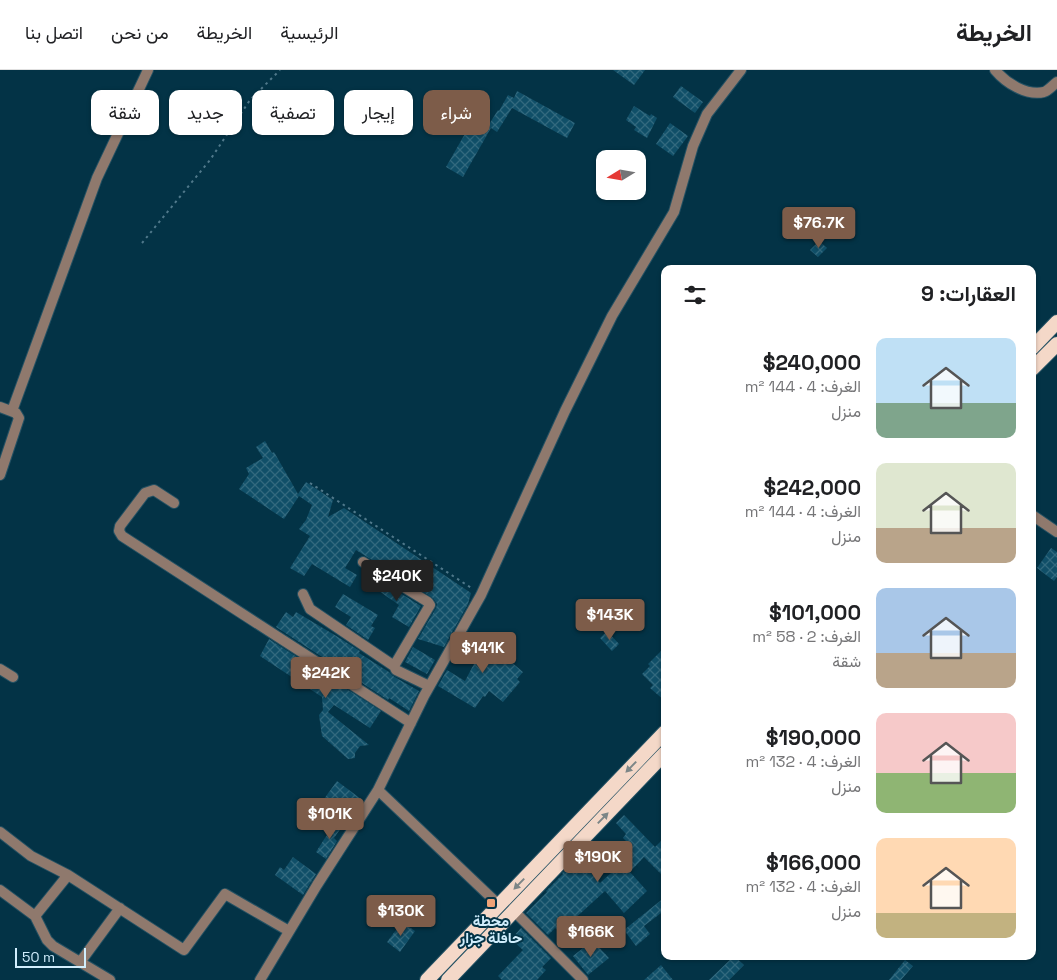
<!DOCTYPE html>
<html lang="ar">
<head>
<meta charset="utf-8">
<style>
	body { margin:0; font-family:"Space Grotesk",Vazirmatn,sans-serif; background:#f2f2f2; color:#202124; direction:rtl; height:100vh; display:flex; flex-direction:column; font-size:19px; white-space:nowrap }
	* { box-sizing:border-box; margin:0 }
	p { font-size:16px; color:#757577 }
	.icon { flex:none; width:28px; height:28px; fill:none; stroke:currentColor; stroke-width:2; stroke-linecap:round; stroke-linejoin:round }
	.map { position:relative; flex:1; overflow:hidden; direction:ltr }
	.drawer { position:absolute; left:661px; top:195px; width:375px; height:695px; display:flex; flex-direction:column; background:#fff; border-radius:10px; box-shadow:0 1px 4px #0004; direction:rtl }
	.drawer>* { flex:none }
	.guide { position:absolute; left:15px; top:20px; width:475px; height:45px; direction:rtl; display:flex; gap:10px }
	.needle { width:32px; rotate:259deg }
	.buttons { position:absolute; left:596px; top:80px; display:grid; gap:10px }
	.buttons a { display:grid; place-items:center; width:50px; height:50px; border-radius:10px; background:#fff; box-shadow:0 1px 4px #0004; font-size:25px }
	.scale { position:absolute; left:15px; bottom:12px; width:71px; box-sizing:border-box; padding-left:5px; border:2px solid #d1eefd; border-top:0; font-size:14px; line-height:18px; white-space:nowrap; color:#d1eefd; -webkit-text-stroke:4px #033346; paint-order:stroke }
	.price { position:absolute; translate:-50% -42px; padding:0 11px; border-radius:5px; background:#7d5c49; color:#fff; font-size:16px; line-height:32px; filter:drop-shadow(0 1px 2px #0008) }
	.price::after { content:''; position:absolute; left:50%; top:30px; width:15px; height:11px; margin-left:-8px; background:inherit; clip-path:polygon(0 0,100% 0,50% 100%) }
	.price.on { background:#222; color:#fff }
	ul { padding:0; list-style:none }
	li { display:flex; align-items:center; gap:15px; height:125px; padding:0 20px }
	li span { display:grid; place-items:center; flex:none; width:140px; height:100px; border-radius:10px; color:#555 }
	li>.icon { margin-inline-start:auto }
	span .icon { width:60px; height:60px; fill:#fffc; stroke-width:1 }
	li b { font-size:21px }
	h2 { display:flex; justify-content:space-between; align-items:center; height:60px; padding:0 20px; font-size:21px }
	.tag { padding:0 18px; border-radius:10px; background:#fff; box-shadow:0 1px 4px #0004; font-size:18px; line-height:45px }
	.tag.on { background:#7d5c49; color:#fff }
	header { display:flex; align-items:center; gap:30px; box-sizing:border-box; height:70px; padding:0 25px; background:#fff; border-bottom:1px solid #e0e0e0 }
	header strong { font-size:24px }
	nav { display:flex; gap:28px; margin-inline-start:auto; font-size:18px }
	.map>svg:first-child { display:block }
	.building { fill:url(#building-cross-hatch) }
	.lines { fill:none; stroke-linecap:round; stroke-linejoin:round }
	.minor-casing { stroke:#245163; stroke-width:12 }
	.trunk-casing { stroke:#245163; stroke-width:16 }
	.path { stroke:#50798b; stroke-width:2; stroke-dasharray:2.5 4; stroke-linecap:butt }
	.minor { stroke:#8f796d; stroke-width:10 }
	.trunk { stroke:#f4d8c8; stroke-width:14 }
	.oneway { fill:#7c8687 }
	.poi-dot { fill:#efa377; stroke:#033346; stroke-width:2 }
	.labels { text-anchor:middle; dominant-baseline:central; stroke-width:4; stroke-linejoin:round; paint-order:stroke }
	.poi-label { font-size:15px; font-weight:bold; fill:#d1eefd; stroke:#033346 }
</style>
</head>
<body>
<header>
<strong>الخريطة</strong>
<nav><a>الرئيسية</a><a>الخريطة</a><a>من نحن</a><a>اتصل بنا</a></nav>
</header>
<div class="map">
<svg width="1057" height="910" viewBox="0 0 1057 910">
	<defs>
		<pattern id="building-cross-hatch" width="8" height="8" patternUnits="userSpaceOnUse" patternTransform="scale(1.25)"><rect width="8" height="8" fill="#104f68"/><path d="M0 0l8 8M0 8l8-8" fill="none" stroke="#32697e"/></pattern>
	</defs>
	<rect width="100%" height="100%" fill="#033346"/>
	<!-- building -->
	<path class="building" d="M613 0H645L634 15Z
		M681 16 703 32 695 43 673 27Z
		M472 21 485 29 474 48 488 56 498 40 499 41 508 25 514 28 517 21 575 53 567 68 512 38 497 62 491 58 463 107 446 97 470 55 459 49 463 42 461 41Z
		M634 36 650 46 651 44 657 48 647 68 634 60 636 57 626 50Z
		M670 53 688 66 673 86 656 74Z
		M819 171 827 178 818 187 810 180Z
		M265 371 272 383 274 382 298 424 306 412 333 430 328 447 344 438 471 523 468 534 444 577 418 569 436 538 437 534 433 528 356 480 345 498 357 505 350 517 312 494 304 506 290 498 310 466 299 459 306 450 312 435 299 426 284 449 239 419 249 404 246 398 263 388 256 377Z
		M1051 478 1057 482V507L1054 511 1037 498Z
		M371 505 421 536 409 557 392 547 399 535 366 512Z
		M343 524 378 545 371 556 375 558 368 570 346 555 351 547 335 537Z
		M286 542 293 547 296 542 338 567 360 581 359 583 389 602 393 606 419 621 409 641 389 628 388 630 276 557Z
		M607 561 619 574 612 581 600 568Z
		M477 563 523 602 517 609 520 612 503 632 489 621 485 627 483 626 475 638 438 616 447 600 465 611 475 592 459 579 467 567 472 570Z
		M269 569 381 641 370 658 334 635 328 642 369 675 360 676 355 683V688L348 689 322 666 319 645 323 640 322 627 260 586Z
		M413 577 435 590 427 604 405 592Z
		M661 581 665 585V631L650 618 653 615 642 604 650 596 648 594Z
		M337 711 361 729 355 737 351 734 344 743 324 729Z
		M624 745 655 777 665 767V808L644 787 630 802 647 821 624 843 605 821 560 862 555 858 548 865 526 843 547 822 546 821 563 804 562 803 577 788 600 813 611 803 609 800 629 782 627 780 631 776 623 768 626 764 616 753Z
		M337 749 344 754 334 768 337 771 326 789 316 782Z
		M293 787 316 804 303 825 275 805 280 797 284 800Z
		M665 827V840L644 856 650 864 636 876 624 860Z
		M402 852 415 861 400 882 387 872Z
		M521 858 551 888 542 897 546 900 537 910H502L498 906 523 880 511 869Z
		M588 874 591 878 596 874 609 888 588 905 573 886Z
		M734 886 744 895 729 910H709Z
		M905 890 913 896 901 910H889Z
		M661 895 673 910H644Z"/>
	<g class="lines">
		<!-- minor casing -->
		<g class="minor-casing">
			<path id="minor" d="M995 0C1006 13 1026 26 1044 22 1048 21 1053 15 1057 12
				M0 337 16 343 19 348 0 405
				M12 341 97 108 148 0
				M174 433 154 420 145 423 120 456 119 461 122 466 411 653
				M1032 445 1057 462
				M363 492 428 532 430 535 394 596 396 600 429 616
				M303 524 310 539 394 596
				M0 599 13 607
				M378 720 499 835
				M0 762 31 786 68 805 184 880 225 824 289 861
				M0 820 35 846 47 870 53 876 110 910
				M514 841 583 910
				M35 846 68 805
				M81 891 120 838
				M260 910 317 815 378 720 424 626 481 525 565 341 612 246 674 142 693 76 707 44 741 0"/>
		</g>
		<!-- trunk casing -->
		<g class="trunk-casing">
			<path id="trunk" d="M1032 278 1057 252
				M1032 299 1057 274
				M427 910 665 662
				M448 910 665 683"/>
		</g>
		<!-- path -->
		<path class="path" d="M142 173 210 90 250 30 280 0
			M310 413 473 519"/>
		<!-- minor -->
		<use href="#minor" class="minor"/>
		<!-- trunk -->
		<use href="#trunk" class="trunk"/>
	</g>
	<!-- one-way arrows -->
	<defs><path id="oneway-solid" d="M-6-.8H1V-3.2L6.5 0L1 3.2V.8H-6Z" transform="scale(1.25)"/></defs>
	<g class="oneway">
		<use href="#oneway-solid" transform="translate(631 697) rotate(134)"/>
		<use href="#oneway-solid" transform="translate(603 748) rotate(-46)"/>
		<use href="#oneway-solid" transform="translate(519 814) rotate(134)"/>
	</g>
	<!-- markers -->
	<rect class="poi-dot" x="486" y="828" width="10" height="10" rx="2.5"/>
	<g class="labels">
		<!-- poi labels -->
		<g class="poi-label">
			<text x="491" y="850">محطة<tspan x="491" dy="17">حافلة جزار</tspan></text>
		</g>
	</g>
</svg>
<div class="buttons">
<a><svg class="needle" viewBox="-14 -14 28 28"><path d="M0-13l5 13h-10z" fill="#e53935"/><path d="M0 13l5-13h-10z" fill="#757577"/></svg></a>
</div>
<div class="scale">50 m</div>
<b class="price" style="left:819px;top:179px">$76.7K</b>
<b class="price on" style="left:397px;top:532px">$240K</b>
<b class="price" style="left:610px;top:571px">$143K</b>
<b class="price" style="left:483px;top:604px">$141K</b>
<b class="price" style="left:326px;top:629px">$242K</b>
<b class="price" style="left:330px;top:770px">$101K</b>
<b class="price" style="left:598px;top:813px">$190K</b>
<b class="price" style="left:401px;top:867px">$130K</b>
<b class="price" style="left:591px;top:888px">$166K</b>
<div class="guide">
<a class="tag on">شراء</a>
<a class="tag">إيجار</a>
<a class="tag">تصفية</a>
<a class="tag">جديد</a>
<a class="tag">شقة</a>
</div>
<section class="drawer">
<h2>العقارات: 9<svg class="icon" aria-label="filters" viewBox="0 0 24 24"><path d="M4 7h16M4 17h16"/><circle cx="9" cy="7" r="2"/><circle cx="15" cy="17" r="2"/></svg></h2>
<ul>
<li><span style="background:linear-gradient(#bfe0f5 65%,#7fa58c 0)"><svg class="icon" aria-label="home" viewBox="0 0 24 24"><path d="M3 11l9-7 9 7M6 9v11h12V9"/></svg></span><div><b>$240,000</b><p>الغرف: 4 · 144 m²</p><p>منزل</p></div></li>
<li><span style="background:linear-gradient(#dfe7d0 65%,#b9a48a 0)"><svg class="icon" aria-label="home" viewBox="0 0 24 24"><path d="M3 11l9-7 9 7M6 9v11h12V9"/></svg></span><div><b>$242,000</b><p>الغرف: 4 · 144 m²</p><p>منزل</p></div></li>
<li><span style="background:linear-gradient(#a9c7e8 65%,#b9a48a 0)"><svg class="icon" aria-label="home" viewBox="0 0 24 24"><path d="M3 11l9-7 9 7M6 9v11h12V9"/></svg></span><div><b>$101,000</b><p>الغرف: 2 · 58 m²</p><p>شقة</p></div></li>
<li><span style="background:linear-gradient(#f6c9c9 60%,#8fb573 0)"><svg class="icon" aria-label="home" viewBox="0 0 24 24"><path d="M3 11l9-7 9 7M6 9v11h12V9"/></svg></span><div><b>$190,000</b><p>الغرف: 4 · 132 m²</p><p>منزل</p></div></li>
<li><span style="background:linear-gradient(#ffd9b3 75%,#c2b280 0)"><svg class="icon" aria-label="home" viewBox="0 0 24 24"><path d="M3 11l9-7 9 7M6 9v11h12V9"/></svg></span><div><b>$166,000</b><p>الغرف: 4 · 132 m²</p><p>منزل</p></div></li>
</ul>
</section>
</div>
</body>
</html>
